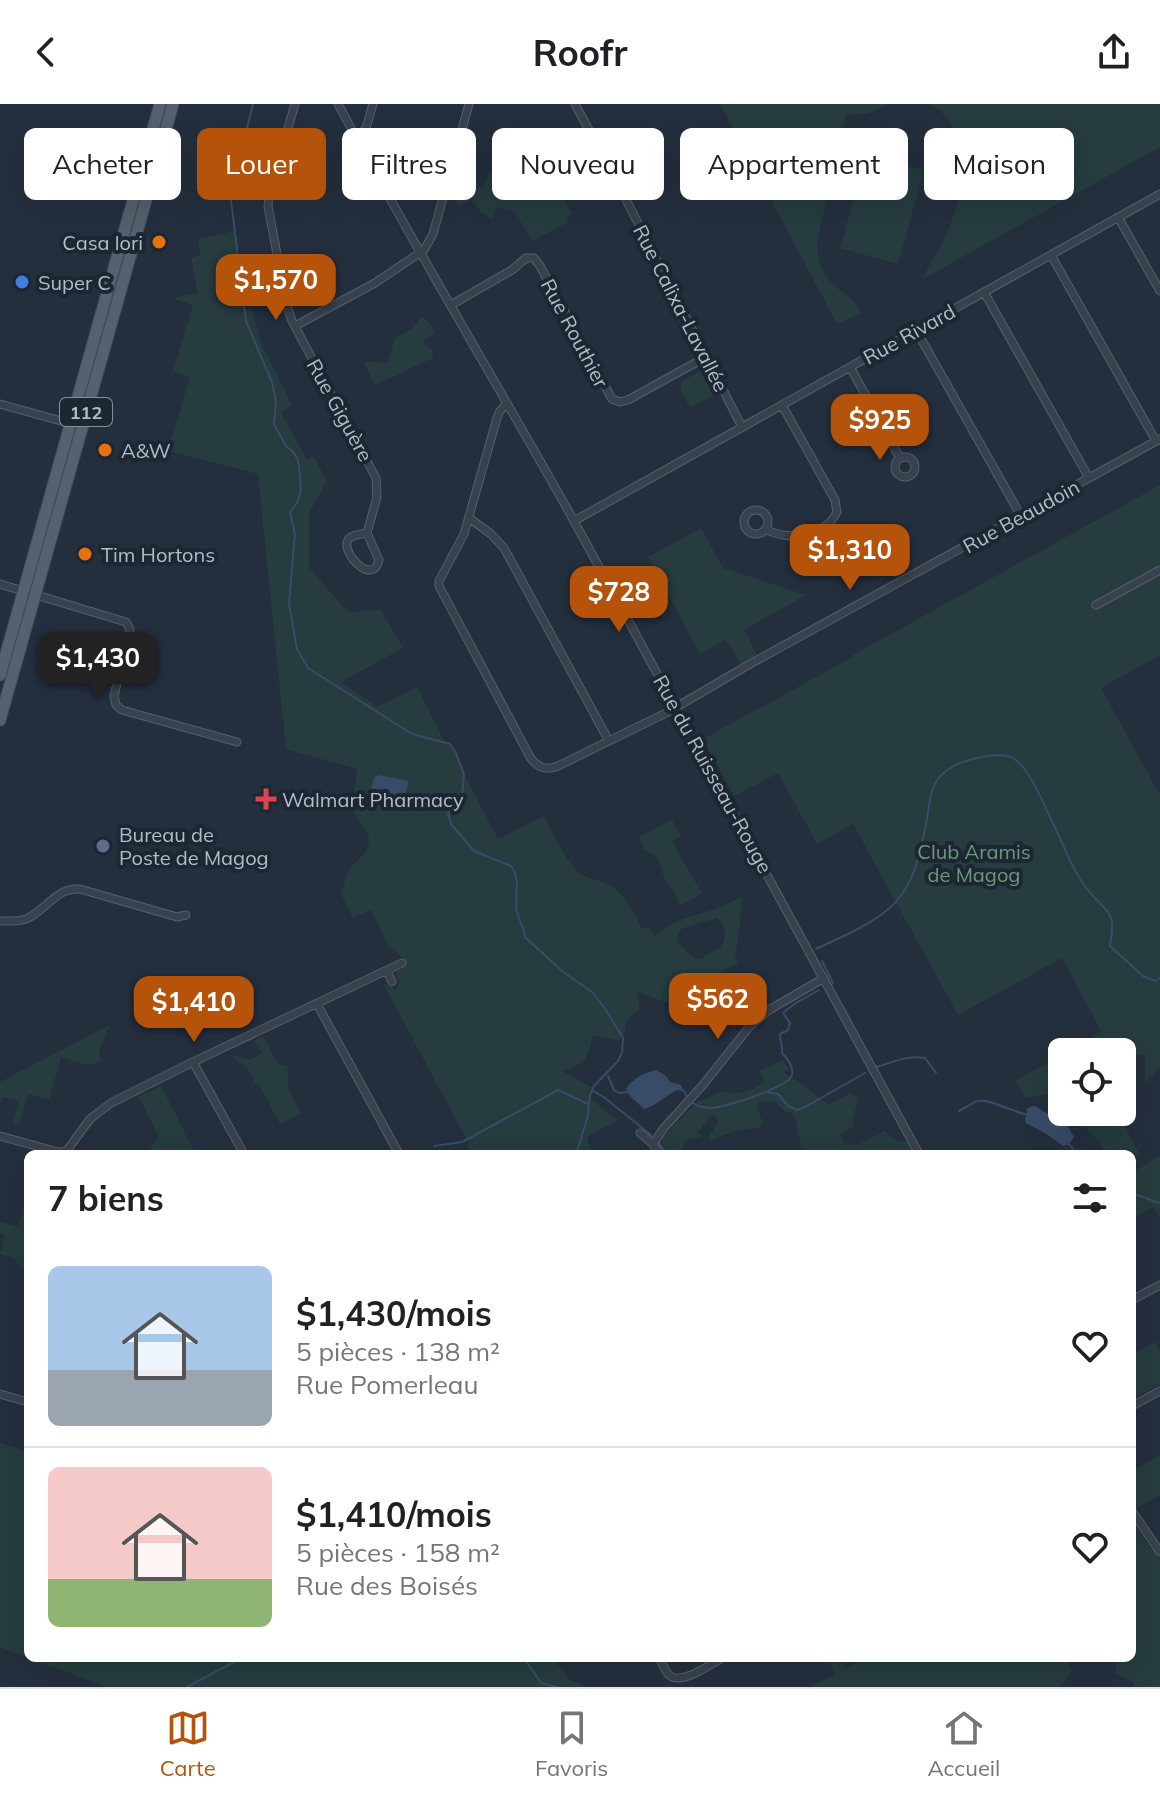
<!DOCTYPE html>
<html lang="fr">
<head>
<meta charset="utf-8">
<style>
	body { margin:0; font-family:Mulish,sans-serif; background:#f6f6f6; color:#202124; height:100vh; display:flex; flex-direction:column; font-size:30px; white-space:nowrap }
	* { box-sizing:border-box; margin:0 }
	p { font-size:26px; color:#757577 }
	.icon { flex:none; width:44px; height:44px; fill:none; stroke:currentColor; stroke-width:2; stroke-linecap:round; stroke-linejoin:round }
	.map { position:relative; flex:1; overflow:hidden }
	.sheet { position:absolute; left:24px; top:1046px; width:1112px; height:512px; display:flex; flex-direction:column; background:#fff; border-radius:12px; box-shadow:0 8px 32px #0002 }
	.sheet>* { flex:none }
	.banner { position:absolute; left:24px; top:24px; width:1112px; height:72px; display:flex; gap:16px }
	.fabs { position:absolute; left:1048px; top:934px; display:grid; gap:16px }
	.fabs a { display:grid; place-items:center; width:88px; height:88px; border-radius:12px; background:#fff; box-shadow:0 8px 32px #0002; font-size:40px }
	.price { position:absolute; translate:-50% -68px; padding:0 18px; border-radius:16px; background:#b45309; color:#fff; font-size:26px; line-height:52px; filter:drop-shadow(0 2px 4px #0008) }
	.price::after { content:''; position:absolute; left:50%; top:48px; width:24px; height:18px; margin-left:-12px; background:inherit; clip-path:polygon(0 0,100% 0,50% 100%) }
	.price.active { background:#222; color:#fff }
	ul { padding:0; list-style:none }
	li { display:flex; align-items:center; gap:24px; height:200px; padding:0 24px }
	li+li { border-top:2px solid #e0e0e0 }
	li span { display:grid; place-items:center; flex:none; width:224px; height:160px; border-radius:12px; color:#555 }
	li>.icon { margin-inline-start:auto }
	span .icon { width:96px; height:96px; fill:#fffc; stroke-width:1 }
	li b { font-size:34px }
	h2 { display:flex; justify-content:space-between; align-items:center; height:96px; padding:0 24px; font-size:34px }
	.chip { padding:0 28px; border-radius:12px; background:#fff; box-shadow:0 8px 32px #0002; font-size:28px; line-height:72px }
	.chip.active { background:#b45309; color:#fff }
	header { display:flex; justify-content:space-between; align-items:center; height:104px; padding:0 24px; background:#fff; font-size:36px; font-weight:700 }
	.tabs { display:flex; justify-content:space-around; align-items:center; height:112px; border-top:2px solid #e0e0e0; background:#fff; font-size:22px; color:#757577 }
	.tabs a { display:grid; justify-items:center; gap:4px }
	.tabs .active { color:#b45309 }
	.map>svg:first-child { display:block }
	.green { fill:#263c3f; fill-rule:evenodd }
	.water { fill:#394c67 }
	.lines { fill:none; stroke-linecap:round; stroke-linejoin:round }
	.stream { stroke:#394c67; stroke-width:2 }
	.street-casing { stroke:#565f6c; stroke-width:9 }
	.primary-casing { stroke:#414a57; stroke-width:13 }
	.street { stroke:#38414e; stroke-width:7 }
	.primary { stroke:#56606e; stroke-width:11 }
	.food-dot { fill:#e8710a; stroke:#1d2633; stroke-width:3 }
	.shop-dot { fill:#3f7fe0; stroke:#1d2633; stroke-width:3 }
	.health-dot { fill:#e0444e; stroke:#1d2633; stroke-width:3 }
	.service-dot { fill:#5c6f8a; stroke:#1d2633; stroke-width:3 }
	.labels { text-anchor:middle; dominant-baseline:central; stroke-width:8; stroke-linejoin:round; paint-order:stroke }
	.shield { fill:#1d2633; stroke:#878f9c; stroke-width:2 }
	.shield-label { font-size:18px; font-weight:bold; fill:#b4bcc9 }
	.poi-label { font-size:20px; fill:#b4bcc9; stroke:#1d2633; text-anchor:start }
	.street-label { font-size:20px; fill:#b4bcc9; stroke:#1d2633 }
	.park-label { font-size:20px; fill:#6b9a76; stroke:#1d2633 }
</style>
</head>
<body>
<header><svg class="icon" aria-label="back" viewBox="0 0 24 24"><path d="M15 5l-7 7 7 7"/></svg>Roofr<svg class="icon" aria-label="share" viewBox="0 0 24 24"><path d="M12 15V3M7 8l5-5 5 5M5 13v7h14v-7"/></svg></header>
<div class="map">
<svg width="1160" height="1583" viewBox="0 0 1160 1583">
	<rect width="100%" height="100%" fill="#242f3e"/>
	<!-- green -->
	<path class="green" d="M720 0H887C873 10 862 11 846 10L817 137C817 153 821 168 833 180 847 194 851 189 861 209L837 220Z
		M930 0H1160V43L921 176C946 135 971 89 958 39 953 21 946 9 930 0Z
		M866 50 924 66 898 160 840 144Z
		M539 52 572 110 566 113 568 118 533 137 515 109 509 105 496 104 492 115 481 108 471 96 458 102 454 94 483 82 491 66 509 70Z
		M235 127 244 205 251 203 261 240 292 301 281 308 307 356 314 353 327 377 309 409V464L348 508 381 506 403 544 341 578 377 603 417 583 445 638 453 644 464 670 498 735 544 712C554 729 566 761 583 771 590 775 599 776 607 780 625 789 633 807 642 824H651L654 832 679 816 719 804 742 792 740 822 735 853 738 859 668 898H664L637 887 640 905 627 916 624 930 619 937 593 931C586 956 588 959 562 967L593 984 589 994 618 1016 587 1033 592 1050H469L468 1038 384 881 396 885 399 879 395 868 406 862 403 854 388 842 371 806 353 814 341 790C344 782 345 774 349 766 356 755 370 751 369 735 368 724 358 718 353 708 352 705 356 670 357 665L286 645 258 370 168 347 190 273 173 267 193 201 172 194 198 189 191 154 201 151 198 135ZM717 814C726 821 727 833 722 842L700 855H696C686 846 668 836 683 824Z
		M420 214H424C428 217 434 224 434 229L422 238 432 246 433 254 375 281 364 259C374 255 379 262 388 258L395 234 413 224Z
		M705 264 718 289 690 304 680 284 683 277Z
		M1160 381V551L1101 584 1160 691V965L1145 979V951H1122V948H1065L1101 927 1062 854 958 911 853 720 817 740 778 669 734 692 703 635 853 553V551Z
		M701 424 723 464 806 491 744 526 757 551 740 560 726 535 700 550 648 453Z
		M672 716 681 732 672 737 702 790 679 802 675 789 664 774 659 757 653 750 644 746 639 733Z
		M110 921 99 946 101 957C89 965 74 956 61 953L49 996 28 990 19 1020 13 1018 19 997 3 993 0 1002V978Z
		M263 932 277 959 287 962 289 986 301 1009 280 1020 259 980 256 981 248 965 230 951 250 956 263 949 254 937Z
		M1062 950V988L1026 994 1015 977Z
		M783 956 789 966 783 968 804 981 828 1001 851 989 858 996 852 1017 854 1022 840 1030 845 1041H857L884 1027 898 1038 906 1037 913 1049 802 1050 796 1017 791 1009 786 1008 773 997 759 998 756 1002 763 1019 760 1023 732 1028 709 1037V1032L718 1019 716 1011H711L698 1028 702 1032 688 1036 678 1050H669L662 1040 663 1033 698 997C707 996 713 990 722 988 727 988 729 989 735 989 746 989 757 984 765 978L759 967Z
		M161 982 196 1050H145L159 1033 139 993Z
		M1074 1008H1117L1140 1050 1132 1053V1050H1108Z
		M1160 1051V1114L1154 1103 1132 1115V1069Z
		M24 1102 28 1103V1158L26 1166 20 1163 13 1154 0 1150 5 1132 0 1129V1118L18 1123Z
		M1155 1238 1160 1248V1280L1132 1295V1250Z
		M0 1339 28 1347V1554L0 1543Z
		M1160 1351V1391L1132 1407V1367Z
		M1132 1415 1146 1438 1160 1455V1583H1133L1134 1579 1115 1569 1117 1556 1110 1554H1132Z
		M29 1554H553L569 1575 585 1583H107Z
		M827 1554H838L846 1564 865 1554H1065L1072 1567 1060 1583H810L835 1570Z"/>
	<!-- water -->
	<path class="water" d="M378 671 409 677 403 698 370 691 374 674Z
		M656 966 666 972 670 978 681 981 684 987 677 986C666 991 656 1002 644 1005L631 993 626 985C633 974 644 969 656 966Z
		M1032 1002H1035L1058 1016 1065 1018 1074 1033 1069 1040 1063 1042 1048 1031 1026 1019 1025 1017 1027 1005Z"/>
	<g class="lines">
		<!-- stream -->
		<path class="stream" d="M253 0 231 87V96L246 217 272 278 276 298 274 320 286 342 293 348 297 354 299 361 301 386 297 399 290 408 295 430 289 500 297 545 308 564 412 630 450 640 455 647 464 670 462 693 448 710 451 720 474 747 511 762 515 769 517 778 516 805 526 834 562 867 592 888 604 903 623 934 622 949 618 957 594 982 590 992 587 1015 576 1050
			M816 845C843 832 885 816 902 790 917 769 922 740 927 715 929 703 930 685 938 675 950 660 969 655 987 652 995 651 1003 650 1011 653 1029 661 1044 702 1053 719 1065 744 1074 772 1094 793 1100 800 1110 807 1112 817 1113 825 1111 834 1110 842L1143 872 1155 877 1160 874
			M822 857 833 879
			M877 963C893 958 909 951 925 954L936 969
			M608 972 614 986 619 989 628 988
			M592 986 605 994 651 1031
			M684 987 686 991
			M766 988 778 990 788 1002 797 1006 805 1003 865 969
			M693 999C699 1003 704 1004 711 1004 724 1004 789 983 792 971 794 963 787 954 782 949 783 941 779 934 780 930L788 926 790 919 783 909 794 900 819 886
			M959 1007C965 1004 972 999 978 997 988 994 1013 1008 1025 1010
			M659 1039 667 1050
			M1069 1040 1073 1045
			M434 1042 462 1038 558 986 588 1000
			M1132 1089 1160 1099
			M524 1554 541 1579 557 1583
			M187 1583 242 1554"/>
		<!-- street casing -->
		<g class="street-casing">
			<path id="street" d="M295 0 269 90 268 102 286 198 292 217 376 374 377 393 367 429 379 456C377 461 377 465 370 466 360 467 342 446 348 436 351 431 361 430 367 429
				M338 0C413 141 496 277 574 417L919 1050
				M575 0 617 78 742 323
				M356 34 366 24 373 0
				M1118 113 1160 187
				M1051 151 1156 337
				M984 188 1089 374
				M451 201 512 166 526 154H534L540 162 612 295 620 298 628 296 706 253
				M295 222 375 179 424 146 433 130 469 0
				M916 226 1021 412
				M850 263 900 354
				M507 299 500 307 497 314 464 430 439 477V482L530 653C538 664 546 667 558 662L668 608 750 560 1160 335
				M0 300 72 320
				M895 363a10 10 0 1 1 20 0a10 10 0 1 1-20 0Z
				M744 418a12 12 0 1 1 24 0a12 12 0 1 1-24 0Z
				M469 414 491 430 504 444 609 637
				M574 417 1160 90
				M766 425C787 438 826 432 837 408L835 396 782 301
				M0 480 126 518 130 525 114 592 116 601 122 606 237 638
				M1096 501 1160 466
				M0 817C8 817 17 818 26 815 46 807 56 783 80 785L177 813 186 811
				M387 867 392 878
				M317 900 399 1050
				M193 958 244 1050
				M640 1029 653 1040 660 1050
				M0 1032 58 1048H63L68 1045 90 1015 111 999 193 958 402 859
				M653 1040 663 1025 702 982 750 922 769 906 824 874
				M1132 1196 1160 1181
				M0 1290 28 1298
				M1132 1302 1160 1287
				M1132 1407 1160 1448
				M659 1554C662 1559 665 1567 669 1571 681 1582 709 1561 722 1554"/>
		</g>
		<!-- primary casing -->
		<g class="primary-casing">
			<path id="primary" d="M0 571 160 0
				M0 616 173 0"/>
		</g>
		<!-- street -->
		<use href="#street" class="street"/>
		<!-- primary -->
		<use href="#primary" class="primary"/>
	</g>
	<!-- markers -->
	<g class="food-dot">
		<circle cx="159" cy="138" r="8"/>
		<circle cx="105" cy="346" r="8"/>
		<circle cx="85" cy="450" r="8"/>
	</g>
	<circle class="shop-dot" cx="22" cy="178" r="8"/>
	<path class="health-dot" d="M262 683h8v8h8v8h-8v8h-8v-8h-8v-8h8z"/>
	<circle class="service-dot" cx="103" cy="742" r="8"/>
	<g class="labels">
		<!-- shield labels -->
		<rect class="shield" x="60" y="294" width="52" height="28" rx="6"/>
		<g class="shield-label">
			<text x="86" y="308">112</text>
		</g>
		<!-- poi labels -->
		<g class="poi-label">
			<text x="143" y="138" text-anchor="end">Casa lori</text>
			<text x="38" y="178">Super C</text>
			<text x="121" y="346">A&amp;W</text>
			<text x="101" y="450">Tim Hortons</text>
			<text x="282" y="695">Walmart Pharmacy</text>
			<text x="119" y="730">Bureau de<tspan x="119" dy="23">Poste de Magog</tspan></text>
		</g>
		<!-- street labels -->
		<g class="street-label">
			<text transform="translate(681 204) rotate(63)">Rue Calixa-Lavallée</text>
			<text transform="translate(575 229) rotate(62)">Rue Routhier</text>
			<text transform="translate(909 230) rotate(-29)">Rue Rivard</text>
			<text transform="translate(340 306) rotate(61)">Rue Giguère</text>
			<text transform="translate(1021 412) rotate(-29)">Rue Beaudoin</text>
			<text transform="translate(713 670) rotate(61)">Rue du Ruisseau-Rouge</text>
		</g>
		<!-- park labels -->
		<g class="park-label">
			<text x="974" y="747">Club Aramis<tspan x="974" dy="23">de Magog</tspan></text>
		</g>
	</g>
</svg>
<div class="fabs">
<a><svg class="icon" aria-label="locate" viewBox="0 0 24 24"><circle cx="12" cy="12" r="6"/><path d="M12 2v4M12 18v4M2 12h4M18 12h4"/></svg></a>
</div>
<b class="price" style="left:276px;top:218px">$1,570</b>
<b class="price" style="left:880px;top:358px">$925</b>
<b class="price" style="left:850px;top:488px">$1,310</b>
<b class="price" style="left:619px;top:530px">$728</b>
<b class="price active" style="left:98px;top:596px">$1,430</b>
<b class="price" style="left:718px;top:937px">$562</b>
<b class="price" style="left:194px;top:940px">$1,410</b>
<div class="banner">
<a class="chip">Acheter</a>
<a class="chip active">Louer</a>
<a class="chip">Filtres</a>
<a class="chip">Nouveau</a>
<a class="chip">Appartement</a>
<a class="chip">Maison</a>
</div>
<section class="sheet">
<h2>7 biens<svg class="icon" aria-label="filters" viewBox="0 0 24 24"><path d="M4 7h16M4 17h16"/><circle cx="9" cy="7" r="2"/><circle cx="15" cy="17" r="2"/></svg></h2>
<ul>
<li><span style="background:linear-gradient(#a9c7e8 65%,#9aa5b1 0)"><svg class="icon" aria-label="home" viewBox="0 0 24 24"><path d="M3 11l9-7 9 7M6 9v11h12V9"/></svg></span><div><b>$1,430/mois</b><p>5 pièces · 138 m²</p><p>Rue Pomerleau</p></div><svg class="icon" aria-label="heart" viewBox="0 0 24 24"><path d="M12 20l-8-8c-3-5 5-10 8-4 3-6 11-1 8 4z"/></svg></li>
<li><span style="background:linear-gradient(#f6c9c9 70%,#8fb573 0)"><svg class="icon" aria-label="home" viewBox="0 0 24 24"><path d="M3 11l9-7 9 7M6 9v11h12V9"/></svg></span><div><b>$1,410/mois</b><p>5 pièces · 158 m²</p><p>Rue des Boisés</p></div><svg class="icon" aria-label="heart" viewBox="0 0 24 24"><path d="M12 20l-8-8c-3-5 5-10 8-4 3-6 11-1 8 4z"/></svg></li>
</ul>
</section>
</div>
<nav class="tabs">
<a class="active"><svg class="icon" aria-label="map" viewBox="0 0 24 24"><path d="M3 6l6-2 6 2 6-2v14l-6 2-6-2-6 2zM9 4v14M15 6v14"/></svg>Carte</a>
<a><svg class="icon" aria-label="saved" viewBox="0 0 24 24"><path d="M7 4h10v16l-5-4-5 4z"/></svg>Favoris</a>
<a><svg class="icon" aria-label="home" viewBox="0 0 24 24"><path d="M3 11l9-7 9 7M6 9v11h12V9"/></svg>Accueil</a>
</nav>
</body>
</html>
